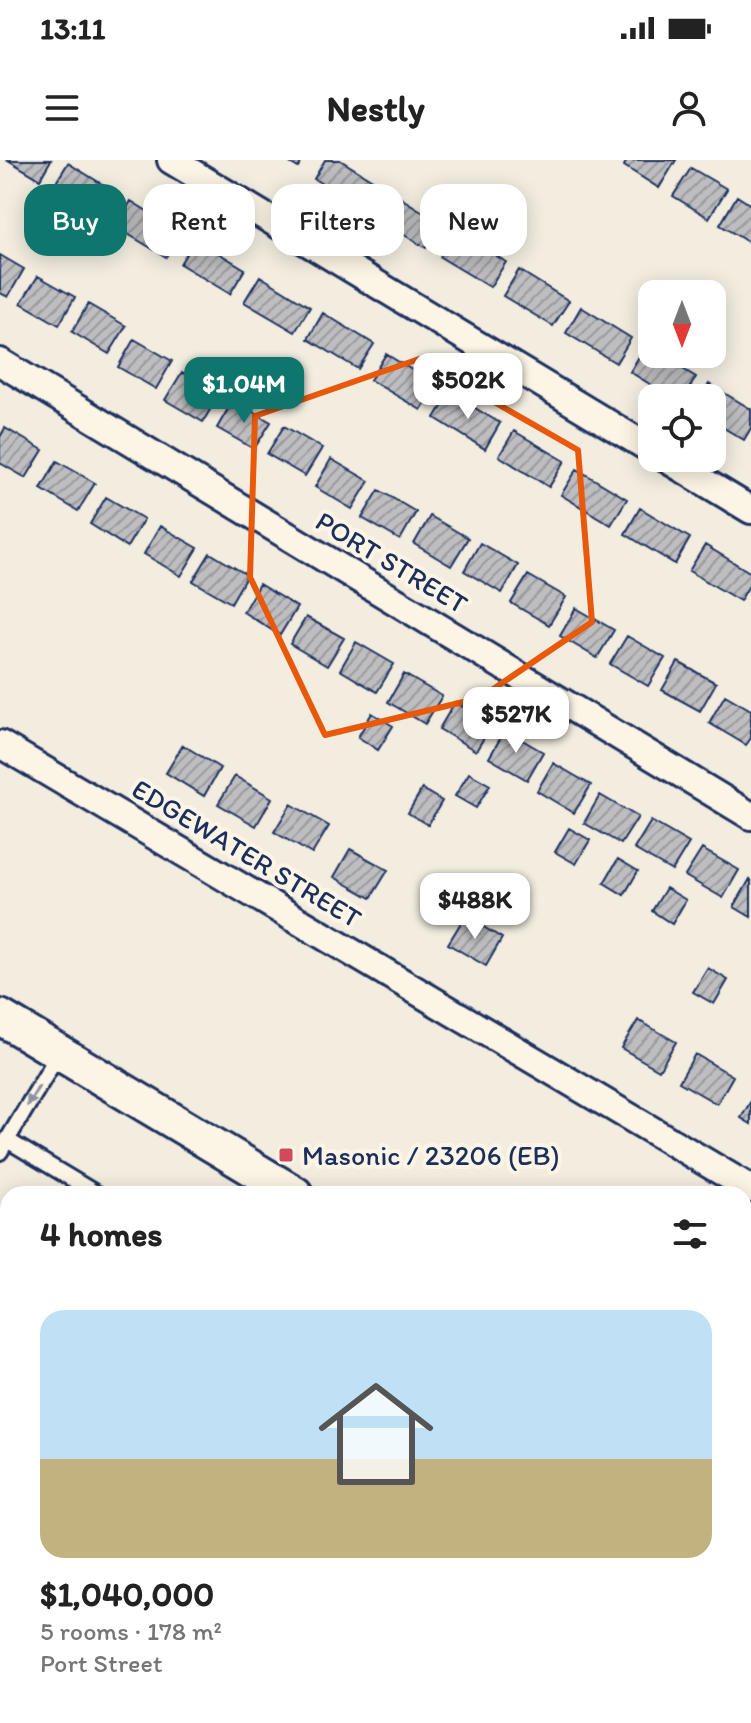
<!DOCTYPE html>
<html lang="en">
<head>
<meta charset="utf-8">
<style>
	body { margin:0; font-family:Itim,sans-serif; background:#f6f6f6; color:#222; height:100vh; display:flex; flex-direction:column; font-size:30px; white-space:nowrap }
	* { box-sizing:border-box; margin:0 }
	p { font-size:26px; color:#767676 }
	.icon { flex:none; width:44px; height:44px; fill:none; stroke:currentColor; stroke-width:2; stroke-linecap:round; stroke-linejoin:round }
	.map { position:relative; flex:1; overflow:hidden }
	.sheet { position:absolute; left:0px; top:1026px; width:752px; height:538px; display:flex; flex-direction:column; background:#fff; border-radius:24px 24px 0 0; box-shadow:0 4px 20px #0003 }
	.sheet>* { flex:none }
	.guide { position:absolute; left:24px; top:24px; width:704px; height:72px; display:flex; gap:16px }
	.needle { width:52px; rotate:180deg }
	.buttons { position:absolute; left:638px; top:120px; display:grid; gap:16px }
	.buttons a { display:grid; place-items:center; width:88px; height:88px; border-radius:16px; background:#fff; box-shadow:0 4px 20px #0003; font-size:40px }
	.price { position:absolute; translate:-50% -68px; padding:0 18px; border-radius:16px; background:#fff; color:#222; font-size:26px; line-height:52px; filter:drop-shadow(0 2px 4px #0008) }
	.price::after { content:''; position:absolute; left:50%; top:48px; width:24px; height:18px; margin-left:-12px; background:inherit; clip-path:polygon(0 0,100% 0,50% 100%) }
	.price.on { background:#0f766e; color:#fff }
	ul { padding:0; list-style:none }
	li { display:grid; align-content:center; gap:16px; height:424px; padding:0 40px }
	li span { display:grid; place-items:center; height:248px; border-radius:24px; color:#555 }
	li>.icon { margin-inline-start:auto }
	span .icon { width:144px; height:144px; fill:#fffc; stroke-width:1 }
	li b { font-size:34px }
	h2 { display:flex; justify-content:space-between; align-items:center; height:96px; padding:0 40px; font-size:34px }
	.pill { padding:0 28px; border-radius:24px; background:#fff; box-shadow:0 4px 20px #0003; font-size:28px; line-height:72px }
	.pill.on { background:#0f766e; color:#fff }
	.status { display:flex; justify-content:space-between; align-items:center; height:56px; padding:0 40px; background:#fff; direction:ltr }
	.status svg { height:22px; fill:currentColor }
	header { display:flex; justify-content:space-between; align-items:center; height:104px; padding:0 40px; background:#fff; font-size:36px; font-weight:700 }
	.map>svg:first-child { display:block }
	.building { fill:url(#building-hatch); stroke:#1b2f5e; stroke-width:2 }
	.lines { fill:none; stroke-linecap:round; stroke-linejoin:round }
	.service-casing { stroke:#1b2f5e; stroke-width:20 }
	.minor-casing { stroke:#1b2f5e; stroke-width:32 }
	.tertiary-casing { stroke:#1b2f5e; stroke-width:40 }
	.path { stroke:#1b2f5e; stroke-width:4; stroke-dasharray:8 6; stroke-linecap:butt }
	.service { stroke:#fcf5e5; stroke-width:14 }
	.minor { stroke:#fcf5e5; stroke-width:26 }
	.tertiary { stroke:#fcf5e5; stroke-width:34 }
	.oneway { fill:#8c92a2 }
	.marked { fill:none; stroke:#e8590c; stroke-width:6; stroke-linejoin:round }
	.poi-dot { fill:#d1495b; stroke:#fcf5e5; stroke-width:3 }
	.labels { text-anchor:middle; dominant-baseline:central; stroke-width:8; stroke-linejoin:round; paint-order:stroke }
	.street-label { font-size:28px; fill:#1b2f5e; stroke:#fcf5e5 }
	.poi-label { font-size:28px; fill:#1b2f5e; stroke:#fcf5e5; text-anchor:start }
</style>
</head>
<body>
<div class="status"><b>13:11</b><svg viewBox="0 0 49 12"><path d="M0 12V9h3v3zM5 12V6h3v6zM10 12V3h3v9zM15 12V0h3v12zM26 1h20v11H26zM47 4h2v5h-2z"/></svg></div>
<header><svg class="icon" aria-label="menu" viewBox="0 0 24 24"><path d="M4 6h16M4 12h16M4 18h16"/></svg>Nestly<svg class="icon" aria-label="person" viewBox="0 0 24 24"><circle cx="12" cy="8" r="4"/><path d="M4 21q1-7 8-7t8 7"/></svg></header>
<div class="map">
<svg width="751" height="1563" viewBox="0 0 751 1563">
	<defs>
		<pattern id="building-hatch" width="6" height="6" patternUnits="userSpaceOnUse" patternTransform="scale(2)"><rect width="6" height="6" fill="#bebec0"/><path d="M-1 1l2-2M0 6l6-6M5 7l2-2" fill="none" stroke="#9a9b9f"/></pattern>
	</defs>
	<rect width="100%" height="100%" fill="#f3ede0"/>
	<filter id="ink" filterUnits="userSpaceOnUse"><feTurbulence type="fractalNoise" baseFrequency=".0125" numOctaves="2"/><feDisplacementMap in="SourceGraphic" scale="16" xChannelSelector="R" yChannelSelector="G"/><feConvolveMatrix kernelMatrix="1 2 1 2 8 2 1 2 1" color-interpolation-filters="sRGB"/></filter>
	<g filter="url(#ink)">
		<!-- building -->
		<path class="building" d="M8 0H51L40 19Z
			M285 0H303L298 8Z
			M325 0H340L379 24 364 49 314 19Z
			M627 0H676L659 28 624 6Z
			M68 3 118 34 102 59 52 29Z
			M691 8 727 29 709 58 673 36Z
			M391 32 441 63 426 88 376 58Z
			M737 36 751 45V84L720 65Z
			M131 41 181 72 166 97 116 67Z
			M456 71 506 102 490 127 440 97Z
			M195 79 245 109 230 134 180 104Z
			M0 95 24 109 8 137 0 133Z
			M519 110 569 141 553 166 503 136Z
			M38 116 75 137 59 165 21 143Z
			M260 116 310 147 295 172 244 142Z
			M88 144 126 166 109 194 72 172Z
			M581 147 631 178 616 203 566 173Z
			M323 153 374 184 358 209 308 179Z
			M134 179 172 201 156 229 118 207Z
			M645 186 652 190V194H658L696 217 683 238H673L630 212Z
			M386 194 436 225 421 250 370 220Z
			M182 212 219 234 203 262 165 240Z
			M709 224 751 249V268L744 280 712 261V238H701Z
			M450 233 500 263 485 289 435 258Z
			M233 240 271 262 254 289 217 268Z
			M284 266 322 288 305 316 267 294Z
			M5 268 43 290 26 318 0 303V277Z
			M514 271 565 301 549 327 499 296Z
			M331 299 369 321 352 349 315 327Z
			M57 301 95 323 78 351 41 329Z
			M577 309 627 339 611 365 561 335Z
			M379 330 416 352 400 380 362 358Z
			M106 337 144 359 127 387 90 364Z
			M640 348 690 378 675 404 625 374Z
			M430 356 468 378 451 406 414 384Z
			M160 366 198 388 181 416 144 394Z
			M480 383 518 405 502 433 464 411Z
			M705 385 751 413V422L740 441 689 411Z
			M210 393 247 415 231 443 193 421Z
			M528 415 566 437 549 465 511 443Z
			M259 424 297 447 280 475 243 452Z
			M576 448 614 470 597 498 560 476Z
			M306 457 344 478 327 506 290 484Z
			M627 476 665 498 648 526 610 504Z
			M356 482 394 504 377 532 340 510Z
			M678 502 716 523 700 551 662 530Z
			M404 514 442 536 425 564 388 542Z
			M725 535 751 550V578L746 585 709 563Z
			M455 542 493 563 476 591 439 569Z
			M372 553 393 566 378 590 358 577Z
			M505 570 543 592 527 620 489 598Z
			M183 585 220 608 204 636 166 613Z
			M553 603 591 625 574 653 537 631Z
			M469 613 490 625 476 648 455 636Z
			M235 616 272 638 256 666 218 644Z
			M422 629 442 641 428 665 408 653Z
			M600 635 638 657 621 684 584 663Z
			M291 644 329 666 312 694 274 672Z
			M651 661 689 683 672 711 634 689Z
			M569 668 590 680 576 704 555 692Z
			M350 689 388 710 371 738 334 717Z
			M702 689 739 710 723 738 685 716Z
			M618 699 638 711 624 735 604 723Z
			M750 719 751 720V757L734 747Z
			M666 728 686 740 672 764 652 751Z
			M465 756 502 778 486 806 448 784Z
			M708 808 728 820 714 844 693 832Z
			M638 860 676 882 659 910 621 888Z
			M695 894 733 916 717 944 679 922Z
			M751 941V964L741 958Z"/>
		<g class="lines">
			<!-- service casing -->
			<g class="service-casing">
				<path id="service" d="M7 980 97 1034
					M0 992 59 893
					M0 1067 8 1071
					M379 1563 383 1556
					M462 1563 466 1556"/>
			</g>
			<!-- minor casing -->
			<g class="minor-casing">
				<path id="minor" d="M171 0 652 290
					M0 202 751 656
					M665 298 751 350
					M0 584 751 1029"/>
			</g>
			<!-- tertiary casing -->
			<g class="tertiary-casing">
				<path id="tertiary" d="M0 857 295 1034
					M744 1304 751 1308"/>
			</g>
			<!-- path -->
			<path class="path" d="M514 1563 518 1556"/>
			<!-- service -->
			<use href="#service" class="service"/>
			<!-- minor -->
			<use href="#minor" class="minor"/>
			<!-- tertiary -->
			<use href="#tertiary" class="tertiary"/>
		</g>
		<!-- one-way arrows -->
		<defs><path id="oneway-solid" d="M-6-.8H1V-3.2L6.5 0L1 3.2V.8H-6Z" transform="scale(2)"/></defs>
		<use class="oneway" href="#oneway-solid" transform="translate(33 936) rotate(121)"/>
	</g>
	<!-- marked area -->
	<path class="marked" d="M419 199 578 290 592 462 480 538 325 575 250 417 255 256Z"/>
	<!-- markers -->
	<rect class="poi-dot" x="278" y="987" width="16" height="16" rx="4"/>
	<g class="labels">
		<!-- street labels -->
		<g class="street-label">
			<text transform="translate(392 402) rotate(31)">PORT STREET</text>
			<text transform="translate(247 693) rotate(31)">EDGEWATER STREET</text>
		</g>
		<!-- poi labels -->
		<g class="poi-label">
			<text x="302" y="995">Masonic / 23206 (EB)</text>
		</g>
	</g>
</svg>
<div class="buttons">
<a><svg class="needle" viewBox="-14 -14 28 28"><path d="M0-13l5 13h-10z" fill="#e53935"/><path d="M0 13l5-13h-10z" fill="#767676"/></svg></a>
<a><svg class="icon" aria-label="locate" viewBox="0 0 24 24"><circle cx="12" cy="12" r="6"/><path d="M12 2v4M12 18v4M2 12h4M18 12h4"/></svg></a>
</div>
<b class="price" style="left:468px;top:261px">$502K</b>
<b class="price on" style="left:244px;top:265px">$1.04M</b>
<b class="price" style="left:516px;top:595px">$527K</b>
<b class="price" style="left:475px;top:781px">$488K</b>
<div class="guide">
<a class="pill on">Buy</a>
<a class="pill">Rent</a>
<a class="pill">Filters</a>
<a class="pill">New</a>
</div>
<section class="sheet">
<h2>4 homes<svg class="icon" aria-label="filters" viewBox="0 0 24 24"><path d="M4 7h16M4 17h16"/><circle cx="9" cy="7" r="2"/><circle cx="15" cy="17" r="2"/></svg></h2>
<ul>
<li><span style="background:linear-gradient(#bfe0f5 60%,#c2b280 0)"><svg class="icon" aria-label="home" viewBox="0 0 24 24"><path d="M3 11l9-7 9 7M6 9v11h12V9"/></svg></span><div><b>$1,040,000</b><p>5 rooms · 178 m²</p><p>Port Street</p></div></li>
</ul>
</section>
</div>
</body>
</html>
